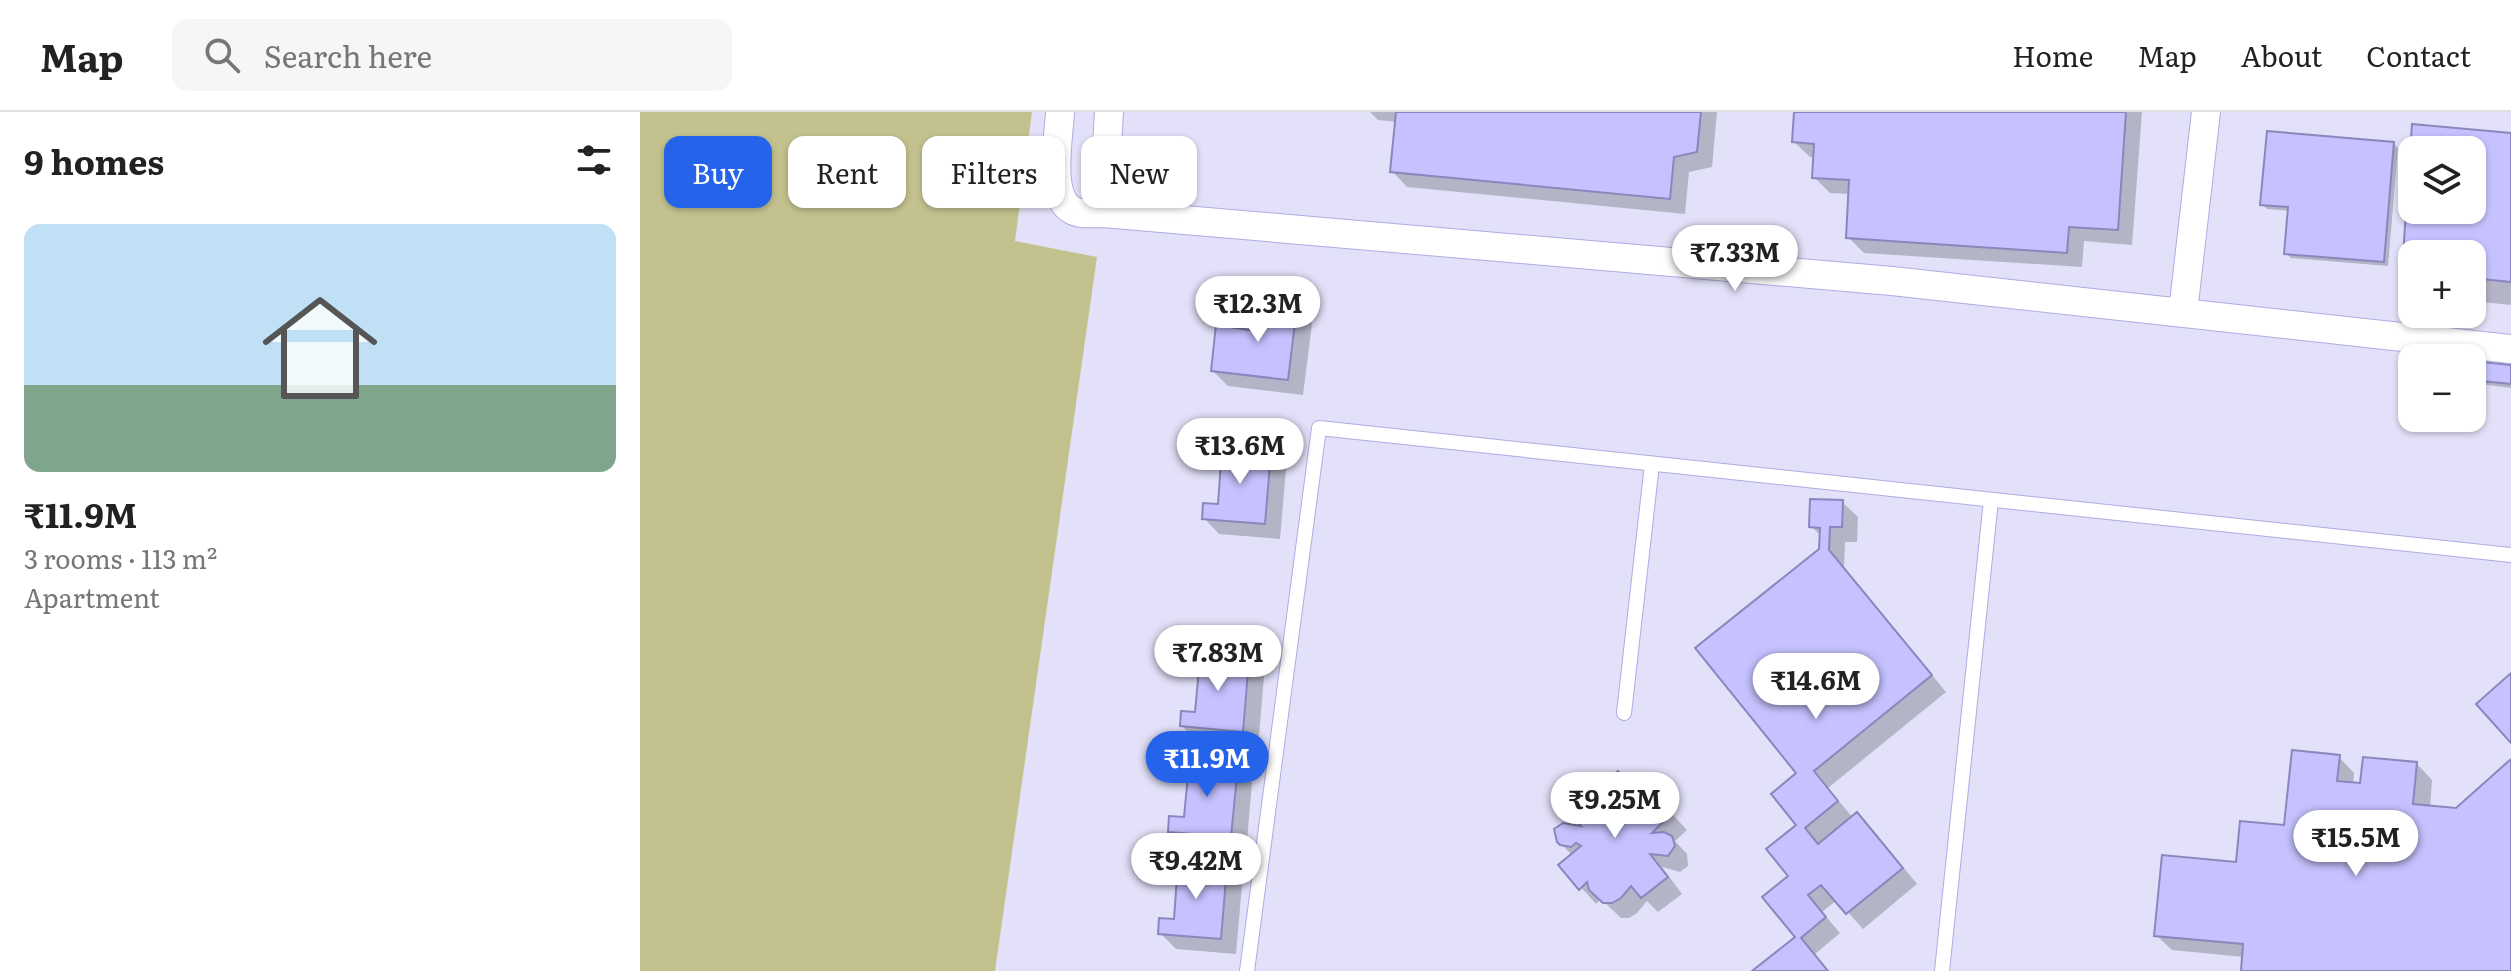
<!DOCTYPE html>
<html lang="en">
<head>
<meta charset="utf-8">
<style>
	body { margin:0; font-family:Literata,serif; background:#f6f6f6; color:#222; height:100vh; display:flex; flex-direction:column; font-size:30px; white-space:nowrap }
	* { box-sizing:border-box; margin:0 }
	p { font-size:26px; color:#767676 }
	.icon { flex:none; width:44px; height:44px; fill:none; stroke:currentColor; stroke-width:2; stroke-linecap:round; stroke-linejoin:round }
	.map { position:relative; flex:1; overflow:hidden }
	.drawer { display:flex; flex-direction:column; background:#fff; width:640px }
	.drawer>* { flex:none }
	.banner { position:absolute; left:24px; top:24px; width:760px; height:72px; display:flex; gap:16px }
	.controls { position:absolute; left:1758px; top:24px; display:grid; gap:16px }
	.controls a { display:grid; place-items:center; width:88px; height:88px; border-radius:16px; background:#fff; box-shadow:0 2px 6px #0004; font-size:40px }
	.price { position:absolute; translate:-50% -68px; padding:0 18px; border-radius:28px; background:#fff; color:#222; font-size:26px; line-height:52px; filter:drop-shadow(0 2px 4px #0008) }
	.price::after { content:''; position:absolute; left:50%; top:48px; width:24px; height:18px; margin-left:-12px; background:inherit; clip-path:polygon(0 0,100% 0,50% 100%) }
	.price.selected { background:#2563eb; color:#fff }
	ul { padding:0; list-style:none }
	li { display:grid; align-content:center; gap:16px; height:424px; padding:0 24px }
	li+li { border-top:2px solid #e0e0e0 }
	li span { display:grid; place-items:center; height:248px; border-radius:16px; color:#555 }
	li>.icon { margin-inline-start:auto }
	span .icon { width:144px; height:144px; fill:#fffc; stroke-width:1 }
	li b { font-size:34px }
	h2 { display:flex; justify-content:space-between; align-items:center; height:96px; padding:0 24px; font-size:34px }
	.pill { padding:0 28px; border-radius:16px; background:#fff; box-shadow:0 2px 6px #0004; font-size:28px; line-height:72px }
	.pill.selected { background:#2563eb; color:#fff }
	header { display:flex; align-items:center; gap:48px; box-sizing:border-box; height:112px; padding:0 40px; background:#fff; border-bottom:2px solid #e0e0e0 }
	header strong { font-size:38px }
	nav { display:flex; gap:44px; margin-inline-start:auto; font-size:28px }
	.search { width:560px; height:72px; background:#f6f6f6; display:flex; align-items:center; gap:20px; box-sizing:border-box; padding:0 28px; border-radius:16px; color:#767676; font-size:30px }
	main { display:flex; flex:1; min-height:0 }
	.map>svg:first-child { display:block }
	.green { fill:#c3c28f }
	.shadow { fill:#0003 }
	.building { fill:#c6c2ff; stroke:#8b86bc; stroke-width:2; fill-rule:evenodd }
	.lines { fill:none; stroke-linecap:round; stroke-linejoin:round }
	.lane-casing { stroke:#afabe4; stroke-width:16 }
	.street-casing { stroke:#afabe4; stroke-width:30 }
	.lane { stroke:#fff; stroke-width:14 }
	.street { stroke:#fff; stroke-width:28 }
</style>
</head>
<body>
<header>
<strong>Map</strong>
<div class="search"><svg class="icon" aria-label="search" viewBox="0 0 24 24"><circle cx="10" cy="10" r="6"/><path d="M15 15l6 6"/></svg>Search here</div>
<nav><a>Home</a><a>Map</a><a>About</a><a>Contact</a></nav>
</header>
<main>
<section class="drawer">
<h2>9 homes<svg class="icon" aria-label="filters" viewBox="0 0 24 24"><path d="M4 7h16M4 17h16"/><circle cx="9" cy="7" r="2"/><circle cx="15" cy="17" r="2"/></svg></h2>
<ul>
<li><span style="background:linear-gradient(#bfe0f5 65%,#7fa58c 0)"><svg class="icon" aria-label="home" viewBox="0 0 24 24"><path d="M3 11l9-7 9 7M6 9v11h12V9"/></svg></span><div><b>₹11.9M</b><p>3 rooms · 113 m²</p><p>Apartment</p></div></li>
</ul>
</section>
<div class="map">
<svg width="1871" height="859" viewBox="0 0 1871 859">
	<rect width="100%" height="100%" fill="#e2e1f9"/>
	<!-- green -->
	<path class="green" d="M0 0H392L375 129 457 145 355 859H0Z"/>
	<!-- shadow -->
	<path class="shadow" d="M730 0H1077L1072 55 1049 60 1045 102 767 75 752 59 757 10 738 8Z
		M1156 0H1502L1492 133 1444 129 1442 155 1224 141 1208 125 1211 82 1190 81 1174 65 1176 46 1170 45 1154 30Z
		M1871 23V193L1832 189V142H1772V166L1764 158 1772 42V98H1832V38H1772Z
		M1753 31 1758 36 1748 154 1651 146 1646 141 1650 99 1627 97 1622 92Z
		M656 196 672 212 663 283 588 274 573 259 612 220Z
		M1832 251 1871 256V276L1832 271Z
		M630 342 646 357 640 427 579 422 564 406 579 394 582 360 570 348Z
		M1202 390 1218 405 1217 430H1205L1204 456 1306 580 1188 676 1213 706 1217 702 1233 718 1277 772 1223 817 1197 788 1182 800 1200 821 1175 842 1188 859H1115L1157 825 1151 764 1159 714V662L1181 438 1182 425 1171 414Z
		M608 549 624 565 618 635 557 629 542 614 557 602 560 568 547 556Z
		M1699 645 1714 661 1713 673 1722 674 1777 652 1792 668 1790 696 1817 698 1871 650V859H1603L1604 845 1532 838 1516 823 1598 752 1646 716Z
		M597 655 612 671 606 740 545 735 530 719 545 707 549 674 536 662Z
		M977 662 1000 687 1011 679 1047 718 1035 729 1047 742 1048 754 1040 760 1022 755 1042 782 1018 800 1007 789 997 801 989 806H981L961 787 956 792 921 753 933 744 918 729 946 718 957 679Z
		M586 757 602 773 596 842 536 837 520 821 536 809 538 776 526 763Z"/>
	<!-- building -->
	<path class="building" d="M756 0H1061L1057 40 1034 45 1030 87 750 60Z
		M1154 0H1486L1478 118 1429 115 1427 141 1206 126 1209 68 1172 66 1174 32 1152 30Z
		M1772 12 1871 21V170L1832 166V142H1772V159L1762 158ZM1772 38H1832V98H1772Z
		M1627 19 1754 30 1744 150 1644 142 1648 95 1620 93Z
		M613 189 657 194 648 268 571 259 576 213 610 218Z
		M1763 242 1803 246H1772V261L1761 260Z
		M1832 249 1871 253V272L1832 268Z
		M569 334 631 340 625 412 562 407 563 391 578 392 581 350 568 349Z
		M1170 387 1203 388 1202 415H1190L1189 438 1292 563 1174 659 1198 689 1165 716 1178 732 1217 700 1263 756 1206 802 1181 773 1168 783 1186 805 1161 826 1188 859H1112L1155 825 1122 785 1148 764 1126 737 1156 713 1131 682 1156 661 1055 536 1179 437 1180 416 1169 415Z
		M547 542 609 547 603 620 540 614 541 599 555 600 559 557 545 556Z
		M1871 561V631L1836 592Z
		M1652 638 1700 643 1697 669 1720 671 1723 645 1777 650 1773 692 1816 696 1871 647V859H1601L1603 832 1514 824 1522 743 1596 750 1600 709 1644 713Z
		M535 648 598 653 591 725 528 720 529 704 544 705 548 663 534 662Z
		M978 659 998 686 1011 676 1032 701 1012 721 1024 720 1032 724 1035 734 1028 744 1010 742 1028 765 1001 786 991 774 981 786 972 791H963L949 778 947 770 939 778 918 753 941 734 936 731 931 735 920 733 917 730 914 717 923 711 941 714 923 690 950 669 957 677Z
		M525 750 587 755 581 827 518 822 519 806 534 807 537 765 524 764Z"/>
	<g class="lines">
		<!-- lane casing -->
		<g class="lane-casing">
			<path id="lane" d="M984 601 1012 352
				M607 859 679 316 1871 443
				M1302 859 1351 388"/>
		</g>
		<!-- street casing -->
		<g class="street-casing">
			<path id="street" d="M420 0C419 25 407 84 432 98 440 103 454 101 463 101
				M469 0 463 101 1252 169 1871 237
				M1543 200 1566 0"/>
		</g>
		<!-- lane -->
		<use href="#lane" class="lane"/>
		<!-- street -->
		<use href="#street" class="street"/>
	</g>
</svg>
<div class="controls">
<a><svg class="icon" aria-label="layers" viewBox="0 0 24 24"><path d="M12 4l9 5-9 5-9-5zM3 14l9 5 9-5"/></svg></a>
<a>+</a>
<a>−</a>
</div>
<b class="price" style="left:1095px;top:181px">₹7.33M</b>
<b class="price" style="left:618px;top:232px">₹12.3M</b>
<b class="price" style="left:600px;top:374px">₹13.6M</b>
<b class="price" style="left:578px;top:581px">₹7.83M</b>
<b class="price" style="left:1176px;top:609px">₹14.6M</b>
<b class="price selected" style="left:567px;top:687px">₹11.9M</b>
<b class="price" style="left:975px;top:728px">₹9.25M</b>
<b class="price" style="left:1716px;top:766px">₹15.5M</b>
<b class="price" style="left:556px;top:789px">₹9.42M</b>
<div class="banner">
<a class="pill selected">Buy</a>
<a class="pill">Rent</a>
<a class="pill">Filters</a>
<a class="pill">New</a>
</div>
</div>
</main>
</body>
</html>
